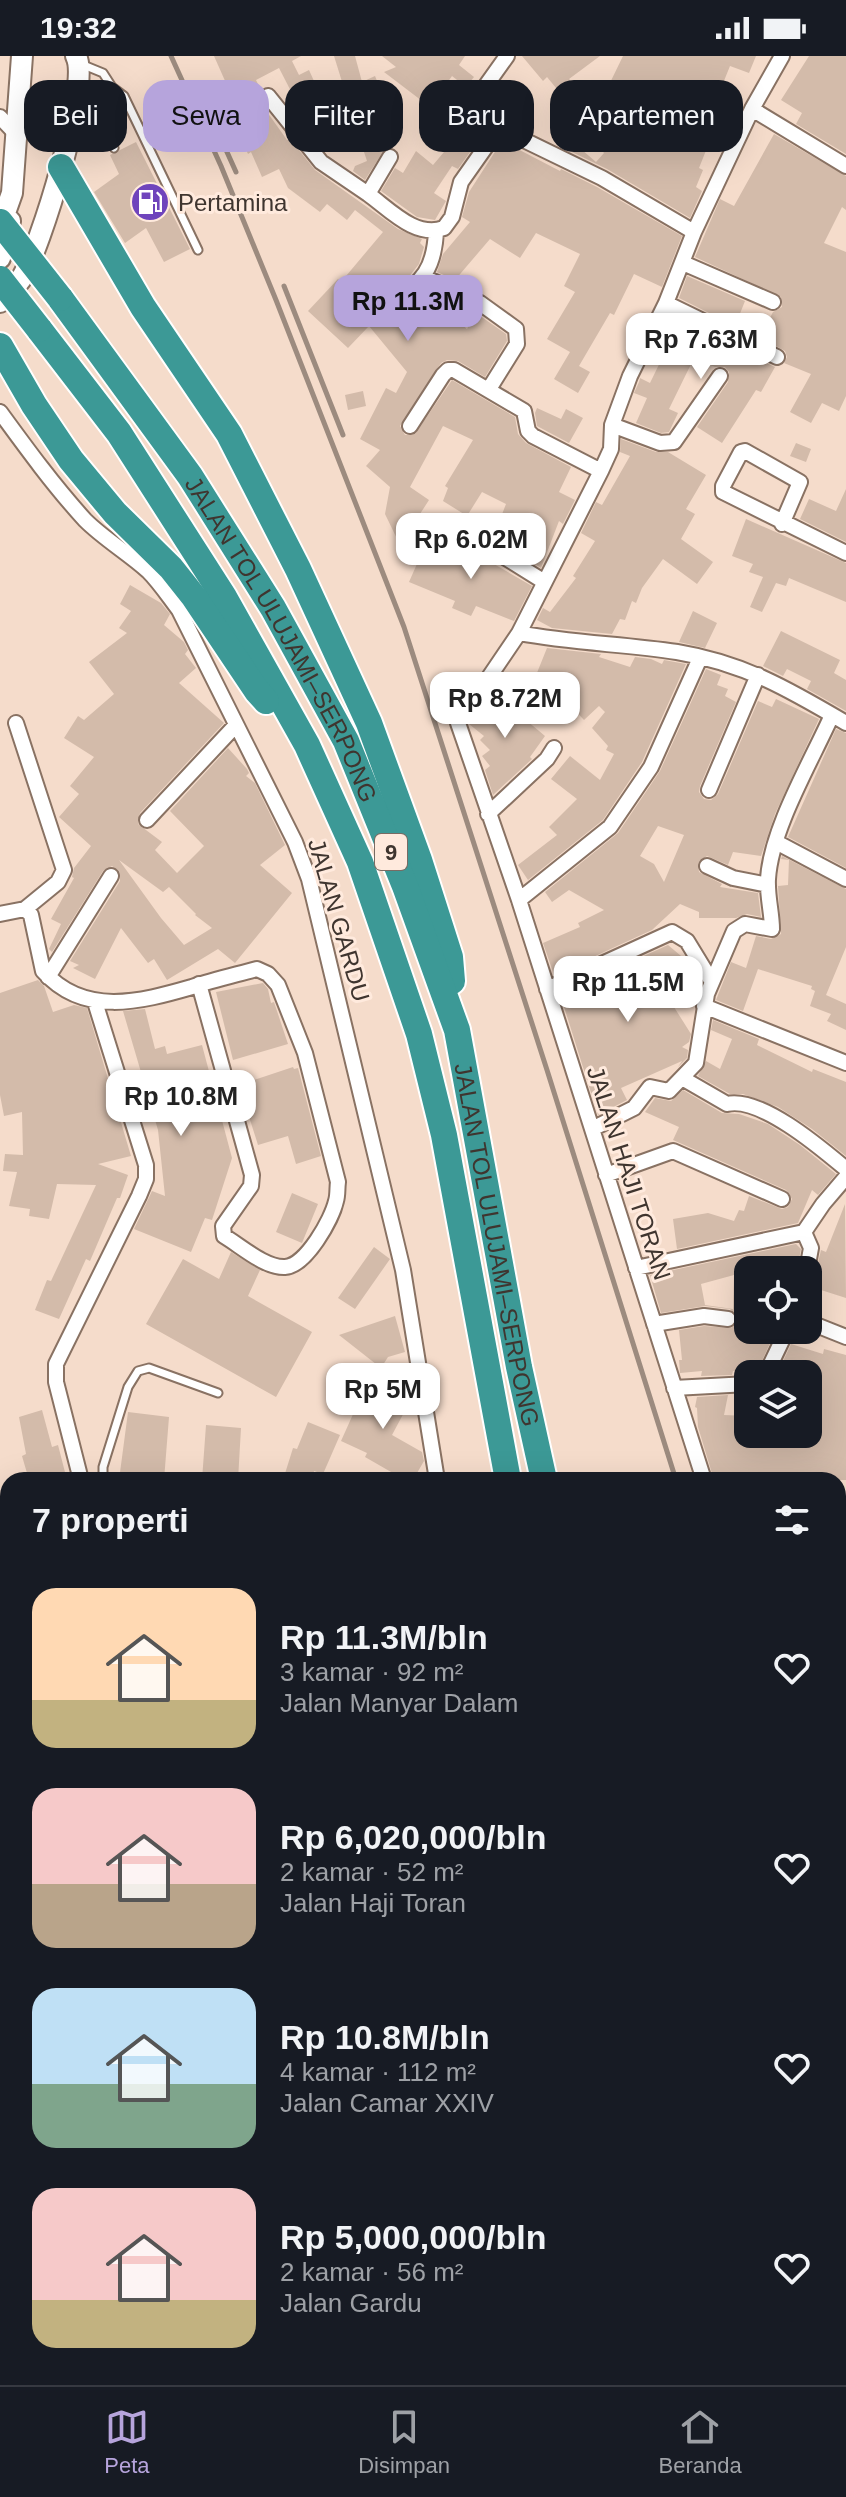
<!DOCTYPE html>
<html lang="id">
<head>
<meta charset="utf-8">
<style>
	body { margin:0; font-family:Arial,sans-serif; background:#242831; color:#f1f3f6; height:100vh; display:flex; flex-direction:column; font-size:30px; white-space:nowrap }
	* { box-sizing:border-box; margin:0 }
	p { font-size:26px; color:#9ea1a6 }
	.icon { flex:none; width:44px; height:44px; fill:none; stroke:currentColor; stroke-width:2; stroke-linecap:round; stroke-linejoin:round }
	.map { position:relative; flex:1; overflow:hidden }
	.drawer { position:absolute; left:0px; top:1416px; width:846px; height:914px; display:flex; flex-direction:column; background:#171b24; border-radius:24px 24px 0 0; box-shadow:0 8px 32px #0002 }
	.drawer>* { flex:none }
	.guide { position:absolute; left:24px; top:24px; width:798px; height:72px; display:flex; gap:16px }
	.fabs { position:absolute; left:734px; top:1200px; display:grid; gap:16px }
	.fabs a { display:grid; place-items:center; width:88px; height:88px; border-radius:16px; background:#171b24; box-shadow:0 8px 32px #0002; font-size:40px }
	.price { position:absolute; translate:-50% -68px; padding:0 18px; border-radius:16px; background:#fff; color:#222; font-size:26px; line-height:52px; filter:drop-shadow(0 2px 4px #0008) }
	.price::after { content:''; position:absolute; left:50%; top:48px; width:24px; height:18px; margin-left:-12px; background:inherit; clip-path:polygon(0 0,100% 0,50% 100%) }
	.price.active { background:#b6a4dc; color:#111 }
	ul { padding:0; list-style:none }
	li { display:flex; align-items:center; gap:24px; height:200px; padding:0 32px }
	li span { display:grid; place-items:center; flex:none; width:224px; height:160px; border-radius:24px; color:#555 }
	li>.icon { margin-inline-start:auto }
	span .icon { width:96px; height:96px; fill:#fffc; stroke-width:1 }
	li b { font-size:34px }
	h2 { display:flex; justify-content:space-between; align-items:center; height:96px; padding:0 32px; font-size:34px }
	.tag { padding:0 28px; border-radius:24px; background:#171b24; box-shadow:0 8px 32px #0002; font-size:28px; line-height:72px }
	.tag.active { background:#b6a4dc; color:#111 }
	.status { display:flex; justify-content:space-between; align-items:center; height:56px; padding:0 40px; background:#171b24; direction:ltr }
	.status svg { height:22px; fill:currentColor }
	.dock { display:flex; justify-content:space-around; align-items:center; height:112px; border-top:2px solid #363941; background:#171b24; font-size:22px; color:#9ea1a6 }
	.dock a { display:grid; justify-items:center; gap:4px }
	.dock .active { color:#b6a4dc }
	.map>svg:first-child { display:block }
	.green { fill:#afb57a }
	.building { fill:#d3bbaa; fill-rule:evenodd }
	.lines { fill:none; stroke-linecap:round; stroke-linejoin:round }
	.service-casing { stroke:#897263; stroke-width:11 }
	.minor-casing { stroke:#897263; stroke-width:18 }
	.tertiary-casing { stroke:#897263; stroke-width:22 }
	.secondary-casing { stroke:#897263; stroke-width:24 }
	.motorway-casing { stroke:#fff; stroke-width:30 }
	.service { stroke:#fff; stroke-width:7 }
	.minor { stroke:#fff; stroke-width:14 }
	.tertiary { stroke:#fff; stroke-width:18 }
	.secondary { stroke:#fff; stroke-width:20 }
	.motorway { stroke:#3c9996; stroke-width:26 }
	.rail { stroke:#9c8b7f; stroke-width:5 }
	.motorway-bridge-casing { stroke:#fff; stroke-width:30; stroke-linecap:butt }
	.motorway-bridge { stroke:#3c9996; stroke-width:26 }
	.labels { text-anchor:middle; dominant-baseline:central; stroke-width:6; stroke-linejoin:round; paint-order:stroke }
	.shield { fill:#ffeadd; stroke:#796b63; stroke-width:2 }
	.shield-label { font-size:22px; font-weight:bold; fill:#3f352f }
	.poi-label { font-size:24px; fill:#3f352f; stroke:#ffeadd; text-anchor:start }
	.street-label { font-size:24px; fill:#3f352f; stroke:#ffeadd }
</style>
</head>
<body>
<div class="status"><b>19:32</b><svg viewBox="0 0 49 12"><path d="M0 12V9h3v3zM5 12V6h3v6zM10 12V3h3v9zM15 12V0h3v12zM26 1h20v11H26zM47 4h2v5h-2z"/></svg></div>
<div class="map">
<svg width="846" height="2329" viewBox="0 0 846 2329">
	<rect width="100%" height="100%" fill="#f5dccb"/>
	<!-- green -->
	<path class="green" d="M61 2322H309L315 2329H58Z"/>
	<!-- building -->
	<path class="building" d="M214 0H301L292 5 299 19 309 14 338 78 319 88 308 73 310 72 279 12 256 24 261 34 258 41 260 46 287 84 290 83 315 114 398 173 422 183 420 187 424 191 419 208 408 222 378 246 375 254 378 260 382 262 391 261 425 233 441 240 436 246 467 273 476 257 506 278 507 285 485 321 458 305 447 304 441 307 400 370 405 379 415 378 452 324 515 361 518 378 526 387 571 411 559 436 575 444 563 468 559 465 541 512 496 484 503 468 499 466 506 448 482 436 467 460 443 445 448 432 445 430 473 384 443 370 410 431 429 444 400 489 385 458 390 431 366 410 380 394 360 383 386 332 396 337 407 316 369 270 348 292 308 255 338 223 341 226 383 176 355 154 347 164 327 148 320 156 288 132 279 113 262 121 251 96 248 98 242 85 250 81 238 57 233 59 220 29 226 27Z
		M334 0H355L362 26 375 20 391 59 357 74Z
		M382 0H465L459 9 474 21 466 31 452 20 430 51 384 16 396 11Z
		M522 0H600L569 23 592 49 601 30 607 33 623 0H756L749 17 730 10 715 47 730 53 722 74 715 72 699 112 703 114 696 131 702 135 690 162 607 113 570 95 574 87 596 106 604 97 561 46 565 43 547 21 543 25Z
		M809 0H846V98L796 68 802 57 781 44Z
		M504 26 524 43 508 62H504L491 45V41Z
		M466 70 482 79 458 113 452 110 434 137 446 145 435 164 417 161 381 135 395 112 403 117 416 95 433 109Z
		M774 78 846 120V154L842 151 824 187 846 196V340L839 355 822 347 811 367 790 356 811 318 784 307 787 301 785 295 760 281 773 256 782 251 781 241 695 201 720 143 734 150Z
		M366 83 386 91 365 124 353 115 355 110 367 105 362 90Z
		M502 85 560 115 561 113 597 131 682 180 662 231 634 218 614 259 610 257 579 310 590 316 578 337 554 323 570 296 547 283 575 236 564 230 580 198 536 177 520 202 490 183 455 224 437 216 443 198 470 166 462 161 469 136Z
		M136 86 190 193 164 206 146 172 125 187 94 136 119 118 110 99Z
		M687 220 745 245 735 270 679 242Z
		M674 262 775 311 761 336 756 334 722 387 697 371 728 326 729 316 725 311H715L694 302 669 353 678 357 669 376 661 377 636 367 647 342 634 337 639 326 640 322 650 327 668 290 663 287Z
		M363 335 366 350 348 354 345 339Z
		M537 352 561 363 566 353 583 362 569 387 537 370 535 357Z
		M621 383 656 396H668L706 419 686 453 695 458 681 483 713 506 697 528 663 503 642 532 636 547 632 545 625 564 620 563 612 578 552 572 537 564 543 552 550 556 576 522 573 520 595 485 581 477 596 446 602 449 630 400 620 396Z
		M796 387 811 393 806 406 790 400Z
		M846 433V486L800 463 809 443 836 455Z
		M746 463 846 507V546L789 522 786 530 776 527 762 556 750 551 763 521 749 516 753 508 732 500Z
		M452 478 487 504 532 530 514 565 476 550 471 560 452 552 455 545 409 526 420 501 427 504Z
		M130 529 161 547 170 558 164 569 184 586 188 594 185 598 196 612 179 627 224 667 140 757 138 768 162 786 155 794 177 817 204 790 170 755 228 692 247 713 249 717 246 720 255 727 285 789 260 809 292 837 235 907 218 893 167 924 154 903 148 907 121 872 95 923 73 912 79 909 70 905 120 825 119 815 112 810 103 815 52 896 49 893 61 868 51 863 74 822 72 821 74 812 91 790 59 761 79 738 70 730 94 701 64 682 78 660 84 664 114 638 89 606 127 577 119 572 131 555 120 548ZM119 804 163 836 169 831 196 858 195 859 212 872 184 889 161 862Z
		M693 555 717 567 705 592 679 586Z
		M781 575 840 604 834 617 846 624V655L807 633 811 625 787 613 783 620 763 610Z
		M547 592 601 598 599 601 630 611 635 601 651 603 662 608 664 604 686 608 642 706 603 764 528 824 518 809 557 779 549 771 577 743 551 723 570 700 600 724 614 698 606 694 608 690 592 672 605 656 599 650 584 664 566 645 556 666 524 649Z
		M706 613 721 619 717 629 728 633 725 640 736 646 700 730 699 736 704 743 711 744 718 738 758 645 772 651 776 643 819 663 775 758 761 800 733 796 728 809 707 800 698 807 699 816 722 828 720 831 758 837 761 861 747 858 736 862H699V856L680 848 652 874 554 919 543 887 580 871 578 867 604 854 569 834 552 846 545 836 618 777 660 715ZM658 770 684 779 664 826 654 808 640 800Z
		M499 636 518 647 514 654 545 680 530 701 532 703 493 739 485 714 490 710 482 700 490 694 480 684 484 680 469 668 483 648 490 653Z
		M836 673 846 677V812L788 781Z
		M782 800 846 833V891L826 939 846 948V974L827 965 831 958 810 950 815 935 811 933 812 930 758 913 743 955 716 944 731 906 746 912 756 880 771 883 781 878 778 830 788 829 789 804 781 803Z
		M668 889 687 905 673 921 688 942 674 951 691 978 689 986 682 991 688 994 687 1002 678 1011 682 1005 621 1032 627 1044 598 1059 560 938Z
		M38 924 44 930 53 956 74 949 87 952 131 1100 98 1108 128 1119 120 1142H117L90 1205 86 1203 59 1263 35 1254 47 1224 51 1225 96 1129 57 1128 49 1163 29 1160 30 1153 9 1150 17 1116 3 1115 5 1098 23 1099 22 1056 4 1060 0 1039V937Z
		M263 927 268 933 271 947 274 946 288 988 233 1004 216 936Z
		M145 953 155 993 165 990 167 998 202 989 232 1102 212 1164 205 1162 191 1196 134 1173 152 1135 165 1140 158 1074 123 955Z
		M713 964 759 983 757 989 812 1016 813 1013 846 1026V1100L812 1073 778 1051 743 1038H730L698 1020 706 1005 720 1013 732 983 711 974Z
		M293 1011 294 1013 298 1012 321 1100 296 1108 288 1080 258 1089 239 1029Z
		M683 1034 722 1057 739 1058 768 1068 800 1089 836 1118 818 1139 812 1134 798 1167 677 1193 673 1163 708 1157 734 1165 739 1154 744 1155 749 1140 782 1153 788 1151 792 1143 786 1134 673 1084 679 1071 645 1056 655 1042 671 1045Z
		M292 1137 318 1148 302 1187 276 1176Z
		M845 1148 846 1242 821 1234 812 1260 808 1263V1224L815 1220 821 1194 826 1196Z
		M796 1188 801 1193 797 1214H748V1274H776L756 1318 733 1315 732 1319 701 1320 702 1315 680 1317 679 1304H682L679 1274 704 1270 731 1272 736 1268 737 1260 730 1253 705 1250 661 1257 650 1219ZM734 1219 733 1253 705 1249 701 1228Z
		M374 1191 390 1203 355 1253 338 1242Z
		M231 1196 260 1214 248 1240 312 1276 276 1341 146 1268 183 1203 219 1223Z
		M395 1260 405 1296 388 1301 381 1312 339 1279Z
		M791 1288 823 1298 824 1293 846 1299V1424H714L698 1371 697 1352 695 1351 697 1341 728 1339 724 1359 748 1360V1378H808V1357L814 1341 811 1340 820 1318 778 1316Z
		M379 1319 398 1326 392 1340 408 1349 392 1379 422 1396 424 1405 413 1424H405L365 1401 367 1397 341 1385 363 1336 370 1340Z
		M42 1354 52 1391 58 1389 67 1424H29L22 1400 26 1398 19 1361Z
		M128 1356 169 1361 164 1424H119Z
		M308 1366 340 1379 330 1402 323 1418 314 1415 312 1424H283L293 1392 297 1393Z
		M206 1369 241 1372 238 1424H202Z"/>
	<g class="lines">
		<!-- service casing -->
		<g class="service-casing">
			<path id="service" d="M112 31 124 40 198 194
				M75 55 99 60 112 31 103 17 81 8
				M99 60 114 92
				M103 1424V1411L128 1331 138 1315 149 1312 218 1337
				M49 2329 51 2322"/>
		</g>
		<!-- minor casing -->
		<g class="minor-casing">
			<path id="minor" d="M268 40 321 106 368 138
				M752 53 846 110
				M0 61 18 80
				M499 72 480 48 482 35 507 0
				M390 101 368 138C389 153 416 183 444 172L452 161 461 126 499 72 602 122 694 176
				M683 207 773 246
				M424 221 480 247 516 273 517 288 489 333
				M666 247 777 301
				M385 253C417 227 434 221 436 175
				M0 356C27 393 54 430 85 464 104 483 128 497 148 515 160 527 169 541 179 554L295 786 309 823 403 1214 437 1424
				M612 369 660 387 674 386 720 320
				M410 370 443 319 448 314H454L524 355 528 375 533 380 601 415
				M782 468 800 426 745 395 741 396 723 430V436L846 497
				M461 474 543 525
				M519 577C571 587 625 588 677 596 744 607 790 634 846 667
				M16 667 64 814 58 826 25 853
				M709 734 758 619
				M488 758 547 703 554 692
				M147 764 236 669
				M776 786 846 823
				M707 810 733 822 768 829
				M519 844 610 771 651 711 700 602
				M0 858 25 853 31 859 43 915C84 961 140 946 192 931 213 924 235 919 257 913L268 918 278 929 305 997 338 1126C337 1132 338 1139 336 1145 332 1163 306 1210 285 1211 265 1212 241 1190 224 1180L223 1170 251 1130 252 1119 199 928
				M48 921 111 820
				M547 933 672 876 687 885 712 926
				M704 950 846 1007
				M682 1022 727 1048C760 1040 821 1092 846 1113
				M592 1073 634 1052 650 1031 669 1035 696 1007 707 938 734 875 745 868 772 873C772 857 767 840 768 823 771 773 811 706 832 659
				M606 1119 673 1095 782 1143
				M804 1176 811 1192 807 1214
				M636 1212 804 1176 823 1148 846 1121
				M654 1268 704 1260 728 1263
				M816 1269 846 1281
				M766 1318 787 1274
				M674 1332 748 1328
				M81 1424 56 1326V1308L139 1140 146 1123V1109L95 946
				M704 1424 519 844 458 667 519 577 601 415 611 393 612 369 630 320 666 247 694 176 752 53 782 0
				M838 1582H846
				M838 1677 846 1676
				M3 2195 8 2178
				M385 2322 395 2329
				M535 2322 545 2329
				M761 2322 763 2329"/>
		</g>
		<!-- tertiary casing -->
		<g class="tertiary-casing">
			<path id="tertiary" d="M838 1485H846
				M0 1489 8 1487
				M0 2198 3 2195H8"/>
		</g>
		<!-- secondary casing -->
		<g class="secondary-casing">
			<path id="secondary" d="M0 171 12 137 22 0
				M0 202 10 165
				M0 246C8 240 15 231 21 223 40 194 91 28 76 0"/>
		</g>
		<!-- motorway casing -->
		<g class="motorway-casing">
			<g id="motorway">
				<path d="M61 111 143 251 229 378 298 513 369 667 419 804 450 901 452 925"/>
				<path id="s1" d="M60 242 190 420 273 552 346 685 405 830 457 974 519 1311 544 1424"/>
				<path d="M39 273 119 377 224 541 307 689 360 806 419 978 444 1079 508 1424"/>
				<path d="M0 290 34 349 71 404 115 457 171 512 194 541 257 635 266 645"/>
				<path d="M838 2261 846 2279"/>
				<path d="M826 2322 829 2329"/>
			</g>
		</g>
		<!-- service -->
		<use href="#service" class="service"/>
		<!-- minor -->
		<use href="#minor" class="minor"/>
		<!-- tertiary -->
		<use href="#tertiary" class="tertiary"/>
		<!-- secondary -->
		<use href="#secondary" class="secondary"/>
		<!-- motorway -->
		<use href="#motorway" class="motorway"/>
		<!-- rail -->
		<path class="rail" d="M171 0 221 110 276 244 404 571 547 1014 676 1424
			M213 65 236 116
			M284 230 343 379
			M838 1907 846 1932
			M838 1944 846 1970"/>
		<!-- motorway-bridge casing -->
		<g class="motorway-bridge-casing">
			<path id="motorway-bridge" d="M0 166 60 242
				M0 223 39 273"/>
		</g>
		<!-- motorway-bridge -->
		<use href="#motorway-bridge" class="motorway-bridge"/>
	</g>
	<!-- icons -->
	<defs>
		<g id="fuel-disc" transform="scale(2)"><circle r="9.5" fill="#6f44bc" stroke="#ffeadd"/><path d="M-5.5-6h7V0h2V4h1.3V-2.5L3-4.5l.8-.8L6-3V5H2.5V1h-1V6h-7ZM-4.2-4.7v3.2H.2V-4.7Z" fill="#fff"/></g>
	</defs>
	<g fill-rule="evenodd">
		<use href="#fuel-disc" x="150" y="146"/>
	</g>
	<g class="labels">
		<!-- shield labels -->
		<rect class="shield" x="375" y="778" width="32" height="36" rx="6"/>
		<g class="shield-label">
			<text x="391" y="796">9</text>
		</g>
		<!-- poi labels -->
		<g class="poi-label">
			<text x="178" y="146">Pertamina</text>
		</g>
		<!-- street labels -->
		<g class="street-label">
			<text stroke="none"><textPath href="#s1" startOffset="408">JALAN TOL ULUJAMI–SERPONG</textPath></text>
			<text transform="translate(339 864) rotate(74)">JALAN GARDU</text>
			<text transform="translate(629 1117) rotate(72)">JALAN HAJI TORAN</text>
			<text stroke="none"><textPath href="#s1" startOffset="1056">JALAN TOL ULUJAMI–SERPONG</textPath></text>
		</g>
	</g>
</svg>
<div class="fabs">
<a><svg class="icon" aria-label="locate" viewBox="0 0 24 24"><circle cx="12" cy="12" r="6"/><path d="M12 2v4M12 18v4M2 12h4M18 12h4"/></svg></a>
<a><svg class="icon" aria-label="layers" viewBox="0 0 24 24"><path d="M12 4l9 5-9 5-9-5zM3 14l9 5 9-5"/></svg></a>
</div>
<b class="price active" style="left:408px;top:287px">Rp 11.3M</b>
<b class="price" style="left:701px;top:325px">Rp 7.63M</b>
<b class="price" style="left:471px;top:525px">Rp 6.02M</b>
<b class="price" style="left:505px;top:684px">Rp 8.72M</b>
<b class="price" style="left:628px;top:968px">Rp 11.5M</b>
<b class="price" style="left:181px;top:1082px">Rp 10.8M</b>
<b class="price" style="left:383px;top:1375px">Rp 5M</b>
<div class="guide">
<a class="tag">Beli</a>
<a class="tag active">Sewa</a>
<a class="tag">Filter</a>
<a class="tag">Baru</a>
<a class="tag">Apartemen</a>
</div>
<section class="drawer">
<h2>7 properti<svg class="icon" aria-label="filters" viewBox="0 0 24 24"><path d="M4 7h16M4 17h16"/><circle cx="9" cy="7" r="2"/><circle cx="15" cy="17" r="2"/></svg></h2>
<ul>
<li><span style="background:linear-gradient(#ffd9b3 70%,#c2b280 0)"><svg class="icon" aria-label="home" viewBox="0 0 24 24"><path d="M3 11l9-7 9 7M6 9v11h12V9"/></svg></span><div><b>Rp 11.3M/bln</b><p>3 kamar · 92 m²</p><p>Jalan Manyar Dalam</p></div><svg class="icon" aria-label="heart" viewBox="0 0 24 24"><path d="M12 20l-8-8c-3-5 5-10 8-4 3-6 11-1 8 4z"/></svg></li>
<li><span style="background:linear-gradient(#f6c9c9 60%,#b9a48a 0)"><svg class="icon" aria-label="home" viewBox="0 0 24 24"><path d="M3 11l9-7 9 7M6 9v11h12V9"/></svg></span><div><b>Rp 6,020,000/bln</b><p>2 kamar · 52 m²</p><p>Jalan Haji Toran</p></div><svg class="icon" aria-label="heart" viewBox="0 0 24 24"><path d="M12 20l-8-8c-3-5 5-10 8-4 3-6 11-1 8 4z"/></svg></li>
<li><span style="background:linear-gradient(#bfe0f5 60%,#7fa58c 0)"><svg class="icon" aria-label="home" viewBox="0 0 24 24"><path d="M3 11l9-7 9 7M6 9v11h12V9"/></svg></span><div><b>Rp 10.8M/bln</b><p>4 kamar · 112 m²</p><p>Jalan Camar XXIV</p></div><svg class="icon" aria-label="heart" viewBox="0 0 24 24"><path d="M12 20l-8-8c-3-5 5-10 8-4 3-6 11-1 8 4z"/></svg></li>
<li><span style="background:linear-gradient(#f6c9c9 70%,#c2b280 0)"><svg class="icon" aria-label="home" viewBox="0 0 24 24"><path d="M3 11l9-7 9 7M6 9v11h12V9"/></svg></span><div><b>Rp 5,000,000/bln</b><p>2 kamar · 56 m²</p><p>Jalan Gardu</p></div><svg class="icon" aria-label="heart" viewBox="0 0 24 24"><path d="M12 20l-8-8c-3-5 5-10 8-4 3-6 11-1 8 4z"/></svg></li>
</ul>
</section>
</div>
<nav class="dock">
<a class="active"><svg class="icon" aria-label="map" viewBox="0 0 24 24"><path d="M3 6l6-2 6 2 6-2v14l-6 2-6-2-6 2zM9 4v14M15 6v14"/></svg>Peta</a>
<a><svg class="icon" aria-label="saved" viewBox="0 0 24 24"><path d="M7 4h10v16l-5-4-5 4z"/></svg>Disimpan</a>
<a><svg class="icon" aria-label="home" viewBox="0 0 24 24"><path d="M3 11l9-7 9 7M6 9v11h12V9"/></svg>Beranda</a>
</nav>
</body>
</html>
